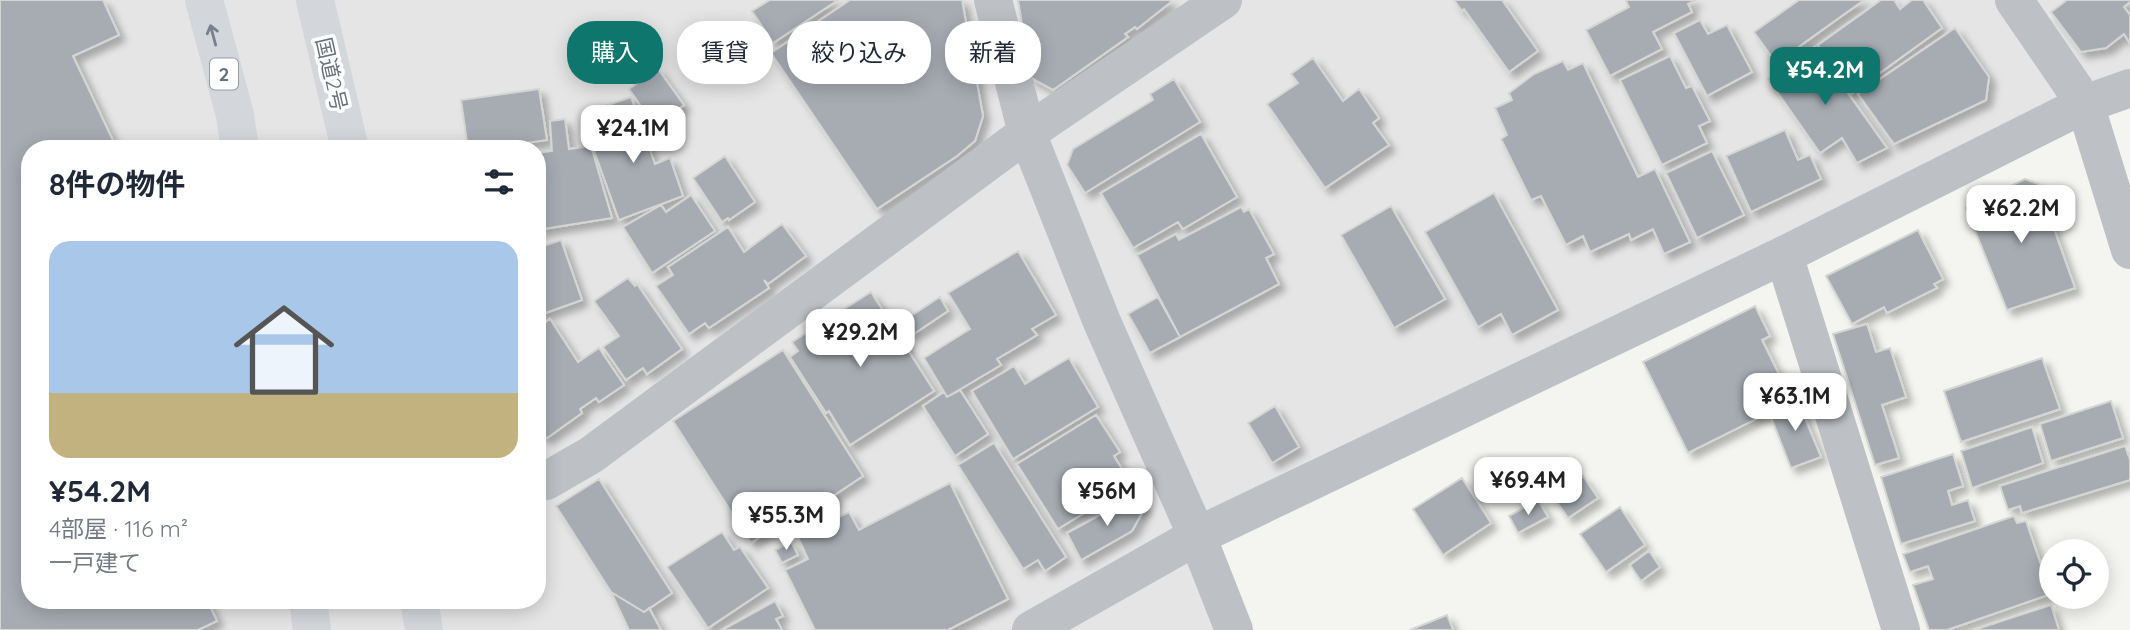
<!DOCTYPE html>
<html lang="ja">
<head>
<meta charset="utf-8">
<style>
	body { margin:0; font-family:Quicksand,"Noto Sans JP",sans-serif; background:#f2f2f3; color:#1f2937; height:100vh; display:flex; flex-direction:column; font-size:26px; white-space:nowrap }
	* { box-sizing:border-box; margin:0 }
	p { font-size:23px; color:#747a83 }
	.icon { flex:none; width:38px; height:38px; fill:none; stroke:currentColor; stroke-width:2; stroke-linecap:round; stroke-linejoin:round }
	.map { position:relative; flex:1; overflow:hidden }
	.panel { position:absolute; left:21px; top:140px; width:525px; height:469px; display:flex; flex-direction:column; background:#fff; border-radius:28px; box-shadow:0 4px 18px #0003 }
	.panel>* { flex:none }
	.guide { position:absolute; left:567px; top:21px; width:665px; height:63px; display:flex; gap:14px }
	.controls { position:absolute; left:2039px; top:539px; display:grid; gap:14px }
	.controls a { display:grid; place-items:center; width:70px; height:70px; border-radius:50%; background:#fff; box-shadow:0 4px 18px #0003; font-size:35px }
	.price { position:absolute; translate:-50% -60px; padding:0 16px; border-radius:14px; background:#fff; color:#222; font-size:23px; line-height:46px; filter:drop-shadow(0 2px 4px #0008) }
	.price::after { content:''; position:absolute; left:50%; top:42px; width:21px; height:16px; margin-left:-10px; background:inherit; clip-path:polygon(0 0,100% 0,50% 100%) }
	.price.on { background:#0f766e; color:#fff }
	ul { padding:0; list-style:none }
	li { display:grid; align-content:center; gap:14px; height:371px; padding:0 28px }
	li+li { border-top:2px solid #e0e1e3 }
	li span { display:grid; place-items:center; height:217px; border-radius:21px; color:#555 }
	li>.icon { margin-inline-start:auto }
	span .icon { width:126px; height:126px; fill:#fffc; stroke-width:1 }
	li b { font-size:30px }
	h2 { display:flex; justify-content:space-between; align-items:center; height:84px; padding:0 28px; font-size:30px }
	.tag { padding:0 24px; border-radius:28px; background:#fff; box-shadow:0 4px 18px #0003; font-size:24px; line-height:63px }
	.tag.on { background:#0f766e; color:#fff }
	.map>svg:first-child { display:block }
	.built { fill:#e4e5e4; fill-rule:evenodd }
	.building { fill:#a6acb2; stroke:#d5d5d3; stroke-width:2; filter:url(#shadow) }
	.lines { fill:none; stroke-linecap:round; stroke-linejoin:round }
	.street { stroke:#bdc0c4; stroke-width:38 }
	.highway { stroke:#d3d7db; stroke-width:38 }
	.oneway { stroke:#76818d }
	.labels { text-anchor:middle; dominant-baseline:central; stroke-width:7; stroke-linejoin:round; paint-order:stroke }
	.shield { fill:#fff; stroke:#949ca5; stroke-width:2 }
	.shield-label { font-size:19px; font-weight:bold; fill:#66727f }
	.street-label { font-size:21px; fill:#66727f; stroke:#fff }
</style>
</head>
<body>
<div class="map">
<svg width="2130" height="630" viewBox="0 0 2130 630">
	<defs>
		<filter id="shadow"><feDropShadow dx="6" dy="6" stdDeviation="3.5" flood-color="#0004"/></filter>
	</defs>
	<rect width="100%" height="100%" fill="#f4f4f1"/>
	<!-- built -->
	<path class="built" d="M0 0H2130V96L1191 557 1217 630H0ZM30 149H537V600H30Z"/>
	<!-- building -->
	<path class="building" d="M0 0H103L119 35 73 56 117 149H30V600H207L217 621 198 630H0Z
		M770 0H838L773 43 752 11Z
		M850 0H962L983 116 975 141 957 156 877 209 771 53Z
		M1018 0H1169L1171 2 1137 29 1135 27 1125 34 1128 37 1053 90 1031 78Z
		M1454 0H1502L1538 51 1509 72 1464 9 1462 11Z
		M1628 0H1696L1688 4 1692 12 1653 32 1662 49 1610 76 1586 30 1629 7 1626 1Z
		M1799 0H1864L1776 63 1754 32Z
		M1881 0H1894L1900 9 1912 0H1923L1942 28 1852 93 1818 45Z
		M2067 0H2130V2L2124 7 2130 15V43L2124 34 2106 48 2081 52 2051 12Z
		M1700 20 1708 34 1727 25 1752 72 1707 96 1674 33Z
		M1955 28 1989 77 1986 100 1894 144 1858 94Z
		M1815 47 1887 148 1857 163 1842 138 1820 153 1768 79Z
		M1670 56 1686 88 1692 86 1710 121 1699 126 1707 143 1662 165 1620 80Z
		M1313 58 1343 101 1359 89 1379 118 1373 123 1389 145 1325 188 1267 104 1298 83 1291 74Z
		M1563 61 1568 70 1583 63 1638 177 1655 169 1690 242 1664 254 1653 229 1631 240 1629 234 1590 252 1583 236 1566 245 1541 196 1531 200 1501 139 1507 135 1495 108 1512 100 1509 93 1534 74Z
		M658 69 684 105 655 126 629 89Z
		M1174 79 1200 122 1085 193 1067 165 1073 149 1153 100 1150 94Z
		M539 89 547 140 484 149H468L461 100Z
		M631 97 642 128 632 131V132L642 129 655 164 670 158 683 196 619 220 592 145 616 136 605 106Z
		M565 119 569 149 591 146 612 218 537 230V153L552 151 550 121Z
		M1785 130 1798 160 1810 155 1821 179 1751 212 1726 156Z
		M1201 134 1237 197 1183 229 1178 222 1133 248 1101 193Z
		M1712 151 1744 215 1697 238 1666 173Z
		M725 156 755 202 729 220 728 218 722 222 693 178Z
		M2025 179 2038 184 2075 288 2007 310 1966 208Z
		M1494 193 1558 310 1512 335 1501 314 1478 327 1425 232Z
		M691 195 715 231 652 273 623 227 661 205 666 212Z
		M1391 206 1445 299 1394 328 1341 235Z
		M1241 207 1244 212 1249 209 1274 254 1266 258 1279 284 1180 337 1137 255 1176 234 1179 240Z
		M782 224 806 256 768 284 764 280 769 288 709 328 705 323 689 334 656 286 673 275 668 267 728 227 744 252Z
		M1918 230 1943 279 1934 284 1937 288 1887 313 1884 307 1852 324 1826 276Z
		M561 240 582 300 537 316V248Z
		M1018 251 1056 315 1032 329 1037 335 997 359 1001 365 947 397 924 358 970 329 948 293Z
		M628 278 635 286 637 284 682 349 647 374 643 368 626 380 603 347 619 336 594 301Z
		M871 292 934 391 850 445 829 411 826 413 790 357 798 351 792 342Z
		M940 297 948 311 912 335 903 321Z
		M1158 297 1180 337 1150 353 1128 314Z
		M1755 306 1770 336 1762 340 1792 401 1688 453 1643 362Z
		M550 319 578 362 599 348 624 385 599 402 596 398 580 409 582 413 547 438 537 433V328Z
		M1867 324 1876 352 1890 348 1906 397 1882 405 1899 458 1875 465 1833 334Z
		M783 350 863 476 833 496 835 499 795 524 790 517 751 543 673 421Z
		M1069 358 1098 407 1013 459 972 391 1014 366 1025 384Z
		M2042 358 2060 409 1961 442 1944 391Z
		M960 390 988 434 955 456 923 406 944 392 947 397Z
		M1795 394 1821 457 1791 468 1769 412 1792 401 1790 396Z
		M2111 401 2123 438 2051 461 2040 424Z
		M1275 406 1299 447 1272 463 1248 423Z
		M1096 415 1120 452 1114 456 1131 484 1058 529 1017 464Z
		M2032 427 2043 463 1972 488 1961 451Z
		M994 443 1066 557 1045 571 1038 560 1023 569 958 465Z
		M2125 446 2130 460V480L2022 513 2020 506 2008 510 2000 486Z
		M1953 454 1963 486 1948 491 1952 505 1968 500 1975 521 1901 544 1881 477Z
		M1583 476 1598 498 1568 518 1553 496Z
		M1462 478 1491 523 1443 555 1413 509Z
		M599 479 672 593 644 612 611 592 556 506Z
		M950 483 1008 599 948 630H815L785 570 808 559 798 537 849 512 859 530Z
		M1137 495 1144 506 1143 511 1132 531 1081 560 1067 533Z
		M1538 500 1548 517 1518 533 1509 516Z
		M1620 507 1645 545 1606 572 1580 534Z
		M2014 516 2017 523 2026 521 2051 594 1947 630H1929L1913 585 1933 579 1928 566 1910 572 1903 554Z
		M722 532 734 550 740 547 768 588 708 628 667 567Z
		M791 542 798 555 782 563 775 550Z
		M1649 551 1660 567 1641 581 1630 565Z
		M611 592 644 612 649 608 661 630H629Z
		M775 601 783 616 776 619 782 630H722Z
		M2051 605 2059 630H1974Z
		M1447 615 1453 630H1410Z"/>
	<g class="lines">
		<!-- street -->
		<path class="street" d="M993 0 1027 133 1102 322 1197 536 1234 630
			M2014 0 2085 104 2130 250
			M1784 255 1901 630
			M537 483 546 481 591 455 1027 133 1223 0
			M1031 630 1197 536 1784 255 2085 104 2130 88"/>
		<!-- highway -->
		<path class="highway" d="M204 0 235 115 240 149
			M315 0 350 149
			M308 600 312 630
			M419 600 424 630"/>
	</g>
	<!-- one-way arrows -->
	<defs><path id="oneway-shaft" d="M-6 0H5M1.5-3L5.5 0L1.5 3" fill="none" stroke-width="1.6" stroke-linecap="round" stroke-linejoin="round" transform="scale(1.75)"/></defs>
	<use class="oneway" href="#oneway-shaft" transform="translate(213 35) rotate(-105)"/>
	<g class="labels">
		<!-- shield labels -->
		<rect class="shield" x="210" y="58.5" width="28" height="31" rx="5"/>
		<g class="shield-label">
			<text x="224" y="74">2</text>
		</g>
		<!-- street labels -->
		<g class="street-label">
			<text transform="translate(332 74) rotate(77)">国道2号</text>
		</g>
	</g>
</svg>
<div class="controls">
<a><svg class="icon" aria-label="locate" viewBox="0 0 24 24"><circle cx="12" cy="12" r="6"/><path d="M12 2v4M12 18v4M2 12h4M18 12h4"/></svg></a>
</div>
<b class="price on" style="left:1825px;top:107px">¥54.2M</b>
<b class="price" style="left:633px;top:165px">¥24.1M</b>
<b class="price" style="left:2021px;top:245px">¥62.2M</b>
<b class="price" style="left:860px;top:369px">¥29.2M</b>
<b class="price" style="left:1795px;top:433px">¥63.1M</b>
<b class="price" style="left:1528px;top:517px">¥69.4M</b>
<b class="price" style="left:1107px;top:528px">¥56M</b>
<b class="price" style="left:786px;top:552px">¥55.3M</b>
<div class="guide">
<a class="tag on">購入</a>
<a class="tag">賃貸</a>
<a class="tag">絞り込み</a>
<a class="tag">新着</a>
</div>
<section class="panel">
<h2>8件の物件<svg class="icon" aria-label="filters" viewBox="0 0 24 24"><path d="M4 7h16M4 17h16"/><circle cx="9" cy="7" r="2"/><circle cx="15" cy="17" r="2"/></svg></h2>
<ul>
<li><span style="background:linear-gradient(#a9c7e8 70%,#c2b280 0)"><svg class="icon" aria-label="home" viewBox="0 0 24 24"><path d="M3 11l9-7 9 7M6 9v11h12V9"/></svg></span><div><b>¥54.2M</b><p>4部屋 · 116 m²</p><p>一戸建て</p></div></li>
</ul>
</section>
</div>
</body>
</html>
